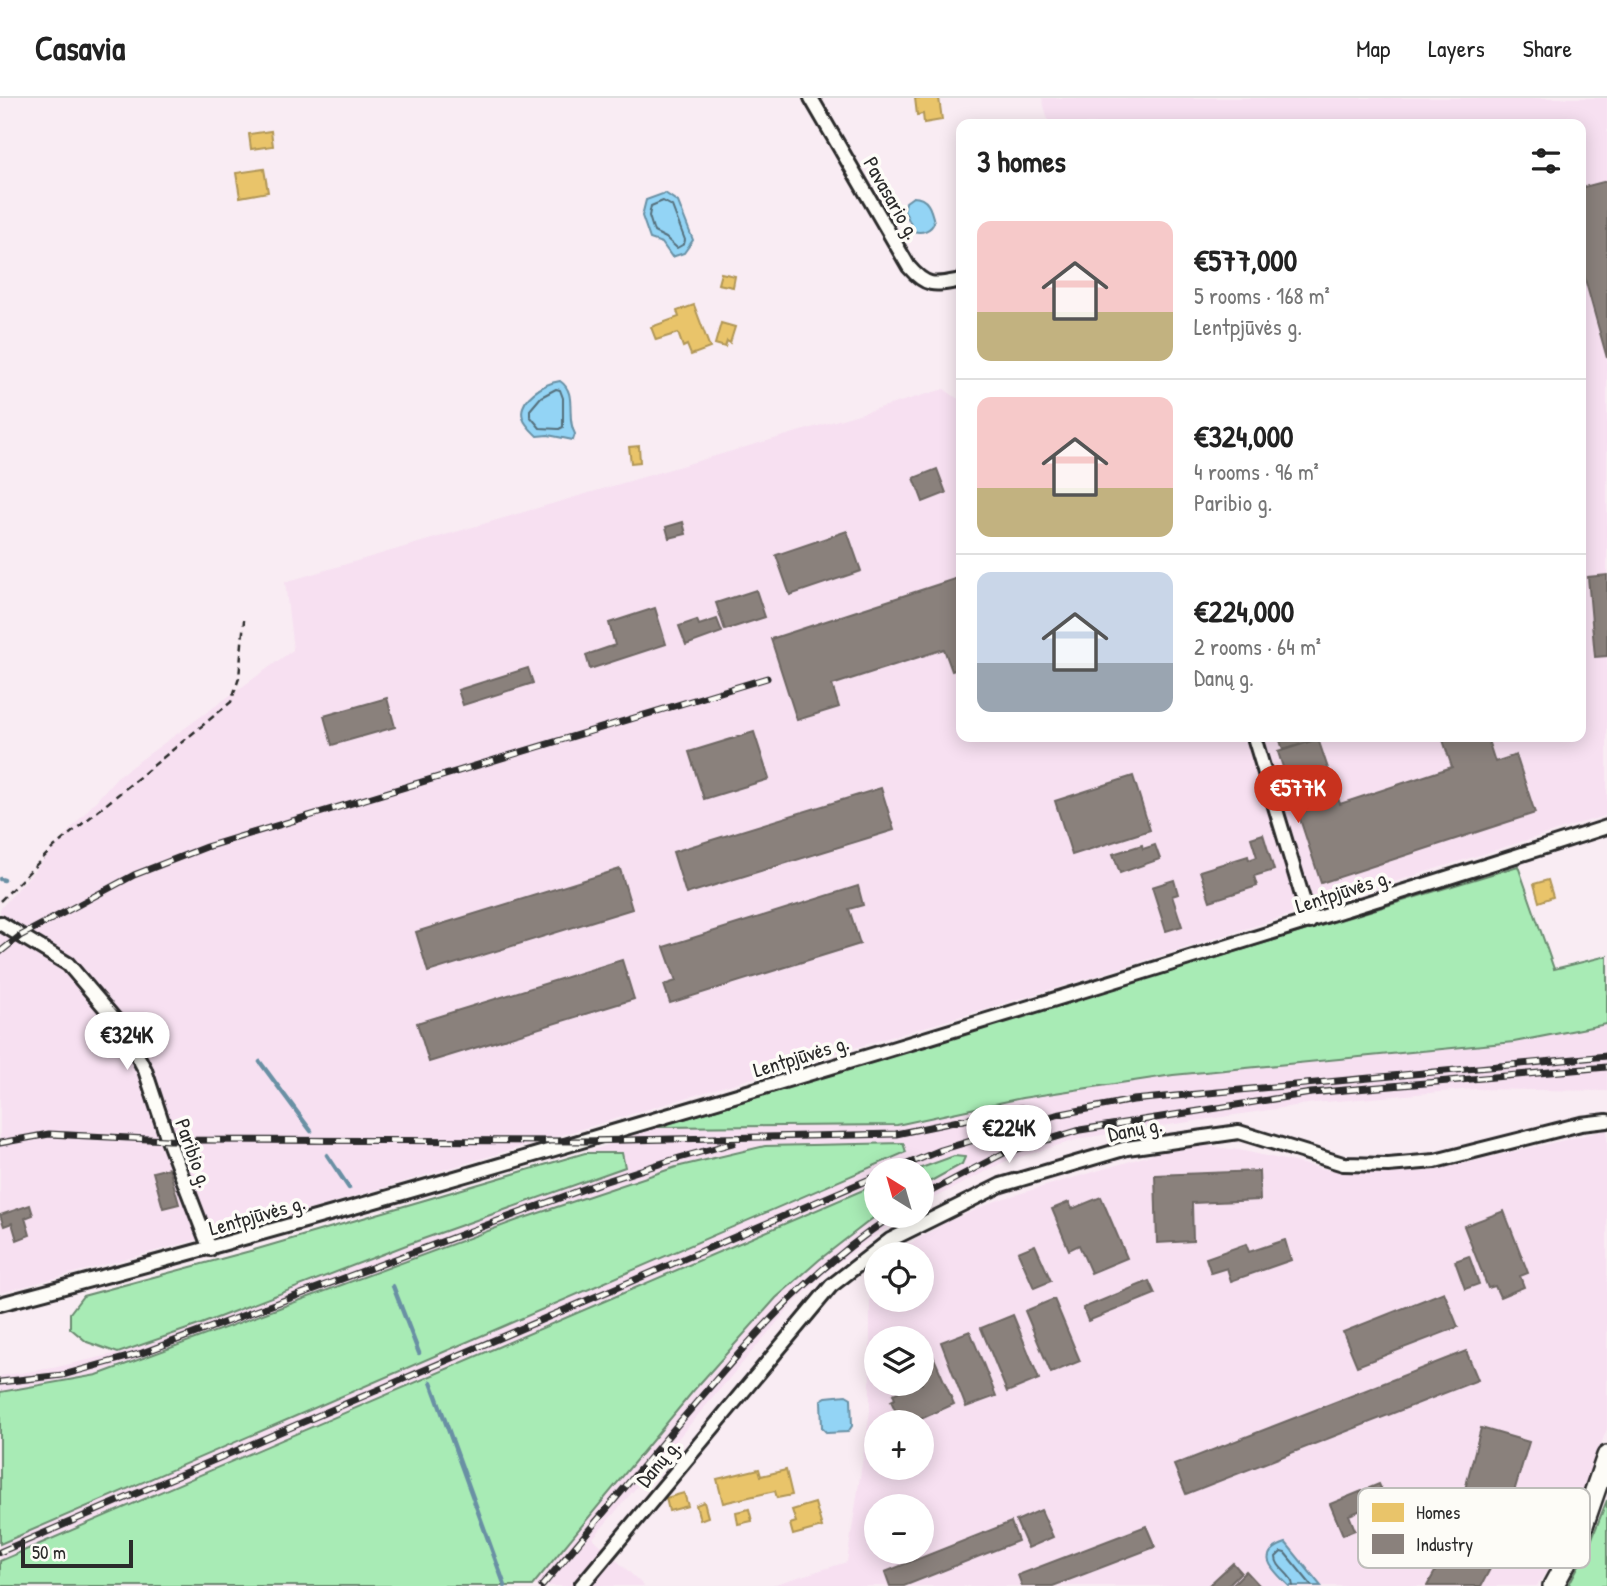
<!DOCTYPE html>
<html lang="en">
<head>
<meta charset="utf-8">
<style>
	body { margin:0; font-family:"Patrick Hand",sans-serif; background:#f2f2f2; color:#222; height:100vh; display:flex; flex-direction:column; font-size:26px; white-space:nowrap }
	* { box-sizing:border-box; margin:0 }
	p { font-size:23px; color:#767676 }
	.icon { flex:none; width:38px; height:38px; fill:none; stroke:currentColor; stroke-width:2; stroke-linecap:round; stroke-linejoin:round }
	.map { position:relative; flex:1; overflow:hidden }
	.sheet { position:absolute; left:956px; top:21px; width:630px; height:623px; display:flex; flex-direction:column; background:#fff; border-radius:14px; box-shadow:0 4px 18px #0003 }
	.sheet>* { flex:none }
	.needle { width:46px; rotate:323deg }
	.fabs { position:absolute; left:864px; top:1060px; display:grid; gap:14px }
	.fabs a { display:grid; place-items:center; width:70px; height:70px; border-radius:50%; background:#fff; box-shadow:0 4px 18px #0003; font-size:35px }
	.scale { position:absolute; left:21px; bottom:18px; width:112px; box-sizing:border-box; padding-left:7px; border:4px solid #2b2b2b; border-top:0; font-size:19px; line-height:24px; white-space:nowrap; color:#2b2b2b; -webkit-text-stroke:5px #fdfcf7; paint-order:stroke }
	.price { position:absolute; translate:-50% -60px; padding:0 16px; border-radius:24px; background:#fff; color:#222; font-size:23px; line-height:46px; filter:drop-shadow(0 2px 4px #0008) }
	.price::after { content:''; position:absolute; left:50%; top:42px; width:21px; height:16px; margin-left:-10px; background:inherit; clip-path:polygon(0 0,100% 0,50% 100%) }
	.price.current { background:#c8321e; color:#fff }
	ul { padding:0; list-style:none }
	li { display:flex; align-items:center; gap:21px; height:175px; padding:0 21px }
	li+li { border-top:2px solid #e0e0e0 }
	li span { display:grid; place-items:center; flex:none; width:196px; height:140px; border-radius:14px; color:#555 }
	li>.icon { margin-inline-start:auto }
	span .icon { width:84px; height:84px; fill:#fffc; stroke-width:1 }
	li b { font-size:30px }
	h2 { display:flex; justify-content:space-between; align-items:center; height:84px; padding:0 21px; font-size:30px }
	header { display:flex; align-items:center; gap:42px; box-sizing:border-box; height:98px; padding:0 35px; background:#fff; border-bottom:2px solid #e0e0e0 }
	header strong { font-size:33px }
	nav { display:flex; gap:38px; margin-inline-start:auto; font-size:24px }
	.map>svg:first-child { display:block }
	.built { fill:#f7e0f1; fill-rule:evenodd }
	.green { fill:#a8ebb5; stroke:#6a8b70; stroke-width:2 }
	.water { fill:#93d4f5; stroke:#6990a4; stroke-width:2 }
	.homes { fill:#e9c46a; stroke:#b09657; stroke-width:2 }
	.industry { fill:#8a817c; stroke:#6e6764; stroke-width:2 }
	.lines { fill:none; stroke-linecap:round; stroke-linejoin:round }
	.shore { stroke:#556f7c; stroke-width:2 }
	.stream { stroke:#6990a4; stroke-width:4.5 }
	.street-casing { stroke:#2b2b2b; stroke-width:18 }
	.secondary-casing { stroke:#2b2b2b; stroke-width:24 }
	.path { stroke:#2b2b2b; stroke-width:2.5; stroke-dasharray:7 5; stroke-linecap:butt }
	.street { stroke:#fdfcf7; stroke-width:12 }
	.secondary { stroke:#fdfcf7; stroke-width:19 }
	.rail-casing { stroke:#2b2b2b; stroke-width:7 }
	.rail { stroke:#fdfcf7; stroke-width:4.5; stroke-dasharray:13; stroke-linecap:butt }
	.labels { text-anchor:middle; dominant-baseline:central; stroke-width:7; stroke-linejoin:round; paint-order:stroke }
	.street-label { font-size:21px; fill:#2b2b2b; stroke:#fdfcf7 }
	.key { fill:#fdfcf7; stroke:#bebdba; stroke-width:2 }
	.key-label { font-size:19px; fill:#2b2b2b }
</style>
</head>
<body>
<header>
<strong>Casavia</strong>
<nav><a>Map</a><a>Layers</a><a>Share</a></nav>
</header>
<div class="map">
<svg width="1607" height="1488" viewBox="0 0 1607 1488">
	<rect width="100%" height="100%" fill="#f9ecf3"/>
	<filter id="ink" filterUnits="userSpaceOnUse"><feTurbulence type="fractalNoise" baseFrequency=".0143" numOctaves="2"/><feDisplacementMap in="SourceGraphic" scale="14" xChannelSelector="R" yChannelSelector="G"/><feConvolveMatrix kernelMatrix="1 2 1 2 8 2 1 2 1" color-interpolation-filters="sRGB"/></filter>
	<g filter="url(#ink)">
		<!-- built -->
		<path class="built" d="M1042 0H1607V717L1086 881 319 1109 0 1195V811L117 679 293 552 285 484 944 291 961 303V639H1580V26H1049Z
			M1607 926V993L1474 991 1314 1005 1083 1040 1006 1063 922 1106V1088L962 1066 954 1058 913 1073H877V1086L0 1463V1446L906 1053 903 1045 766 1048 724 1056 676 1069 518 1122 97 1277 0 1294V1278L53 1270 118 1255 196 1228 409 1146 625 1069 622 1055H585L658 1029 897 1027 1022 1000 1173 977 1514 944Z
			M1607 1032V1331L1571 1424 1556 1458 1537 1488H769L847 1464 870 1313V1172L877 1167V1202H922V1157H890L947 1124 998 1102 1168 1052 1207 1048 1239 1052 1330 1072 1386 1076 1436 1072ZM877 1241H922V1286H877ZM877 1325H922V1370H877ZM877 1409H922V1454H877Z
			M877 1117 904 1118 832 1169 791 1208 593 1440 644 1488H532L694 1292 776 1200 819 1162Z"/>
		<!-- green -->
		<path class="green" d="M1518 768 1554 871 1607 858V926L1514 944 1173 977 1022 1000 897 1027 658 1029Z
			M903 1045 906 1054 0 1446V1294L97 1277 518 1122 676 1069 765 1048Z
			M585 1055H622L625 1069 409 1146 196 1228 118 1255 87 1244 70 1230V1215L83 1198 254 1152Z
			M954 1058 965 1059 962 1066 922 1088V1073H913Z
			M877 1086V1117L819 1162 776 1200 694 1292 532 1488H0V1463Z
			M1607 1402V1488H1568L1589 1448Z"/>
		<!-- water -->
		<path class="water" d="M665 95 678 104 693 142 684 155 672 159 662 145 650 141 642 118 646 102Z
			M913 99C928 99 931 111 934 124 932 132 921 136 914 133L904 112 906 104Z
			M560 283C578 295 565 319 575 336L573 342 548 337 537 338C532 333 525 327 523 320 517 301 545 285 560 283Z
			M846 1297 851 1300 852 1328 848 1334 827 1335 822 1330 821 1302 826 1299Z
			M1286 1445 1321 1488H1289C1274 1473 1253 1456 1286 1445Z"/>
		<!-- homes -->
		<path class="homes" d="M915 0H939L942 22 924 25 923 16 917 17Z
			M271 33 273 48 251 51 249 36Z
			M264 71 268 94 240 99 236 75Z
			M721 175 735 178 733 189 718 186Z
			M694 207 710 250 691 257 687 247 683 249 678 235 656 242 651 229 679 219 677 213Z
			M721 225 735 229 730 245 727 243 725 249 715 246Z
			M639 348 640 364 631 365 629 349Z
			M1548 782 1553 799 1539 804 1534 786Z
			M759 1371 761 1378 786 1372 792 1397 777 1400 775 1393 723 1405 717 1381Z
			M684 1395 688 1408 669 1413 666 1400Z
			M704 1404 708 1419 700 1422 696 1407Z
			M815 1405 822 1429 793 1437 790 1426 796 1424 792 1412Z
			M749 1411 752 1423 738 1426 736 1414Z"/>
		<!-- industry -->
		<path class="industry" d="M1607 83V260L1580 163V90Z
			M937 371 946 395 923 404 914 380Z
			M683 424 686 436 669 440 666 429Z
			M847 433 861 473 790 497 776 457Z
			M1607 477V558L1595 559 1588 479Z
			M961 479V570L952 573 944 551 832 587 839 609 797 622 771 541Z
			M756 492 765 519 725 532 716 505Z
			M655 510 666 546 590 571 586 557 615 547 609 525Z
			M717 521 722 534 686 547 679 528 697 522 699 527Z
			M528 570 533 585 463 607 458 592Z
			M387 600 395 629 332 647 324 618Z
			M754 634 769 681 704 701 689 654Z
			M1279 639H1324L1283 652Z
			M1442 639H1487L1495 664 1516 657 1535 715 1321 785 1278 654 1318 641 1340 706 1452 669Z
			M1133 678 1150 732 1072 757 1055 703Z
			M881 690 894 732 686 796 673 754Z
			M1263 736 1274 772 1254 778 1257 788 1210 803 1200 773 1248 758 1249 762 1257 759 1251 740Z
			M1142 747 1143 751 1155 747 1160 761 1120 775 1113 756Z
			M620 771 632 811 428 874 416 834Z
			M1174 782 1178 796 1172 798 1182 828 1166 833 1152 789Z
			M858 788 863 807 849 811 860 846 670 905 664 887 676 883 664 849Z
			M622 862 634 901 429 964 417 925Z
			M169 1070 179 1106 163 1110 153 1074Z
			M1259 1073 1260 1102 1192 1105 1193 1143 1157 1145 1155 1077Z
			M1101 1099 1127 1160 1091 1175 1079 1147 1069 1152 1052 1111 1069 1104 1072 1111Z
			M30 1107 33 1117 25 1120 30 1137 17 1142 12 1125 4 1128 0 1117Z
			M1504 1113 1528 1175 1520 1178 1524 1189 1500 1199 1495 1188 1488 1190 1464 1128Z
			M1285 1142 1291 1162 1231 1183 1227 1170 1211 1175 1206 1160 1246 1146 1249 1154Z
			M1035 1147 1051 1183 1034 1190 1018 1154Z
			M1469 1158 1479 1186 1465 1191 1455 1163Z
			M1149 1183 1155 1196 1088 1223 1083 1210Z
			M1444 1194 1458 1229 1357 1268 1343 1234Z
			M1054 1201 1080 1263 1051 1275 1025 1213Z
			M1013 1217 1039 1281 1007 1294 981 1230Z
			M970 1233 996 1298 966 1309 941 1244Z
			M930 1251 954 1306 912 1325H901L891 1303 895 1301 893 1296 898 1294 895 1288 922 1286V1254Z
			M1466 1253 1478 1282 1186 1396 1174 1367Z
			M1481 1330 1529 1344 1492 1467 1481 1488H1427L1451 1445Z
			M1379 1386 1386 1402 1349 1417 1355 1432 1343 1437 1330 1406Z
			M1041 1412 1053 1439 1028 1450 1016 1423Z
			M1011 1424 1018 1443 904 1488H890L885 1474Z
			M1146 1428 1155 1449 1053 1488H1022L1018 1477Z
			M1233 1465 1241 1474 1227 1488H1208Z
			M1246 1473 1260 1488H1231Z"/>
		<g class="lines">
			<!-- shore -->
			<path class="shore" d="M663 103 672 108 685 142 684 146 677 150 666 140 654 134 649 118 651 108Z
				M556 291 560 292 563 300V329L559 331 540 330 530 318V312L541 299Z
				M1293 1488C1292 1475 1276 1471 1276 1459L1281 1454 1285 1455 1312 1488"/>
			<!-- stream -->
			<path class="stream" d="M0 781 4 782
				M260 964 311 1033
				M327 1057 349 1090
				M393 1188 419 1255
				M431 1284 505 1488"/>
			<!-- street casing -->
			<g class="street-casing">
				<path id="street" d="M811 0 909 169C927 190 935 187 961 182
					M1254 639 1310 824
					M0 825 68 866 124 932 145 972 168 1042 210 1151
					M0 1206C294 1129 584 1043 875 956 1119 882 1364 807 1607 729
					M581 1488 831 1188 890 1142 1001 1087 1127 1050 1239 1034 1343 1066 1388 1067 1435 1063 1581 1026 1607 1023"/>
			</g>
			<!-- secondary casing -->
			<g class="secondary-casing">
				<path id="secondary" d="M1553 1488 1578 1442 1607 1358"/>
			</g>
			<!-- path -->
			<path class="path" d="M0 803 54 749 231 604 239 580 244 522"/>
			<!-- street -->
			<use href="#street" class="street"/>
			<!-- secondary -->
			<use href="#secondary" class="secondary"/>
			<!-- rail casing -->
			<g class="rail-casing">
				<path id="rail" d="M0 854 20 838 134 777 206 749 767 580
					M0 1045 49 1036 168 1042 584 1043 896 1036 1021 1010
					M891 1073 941 1052 1056 1017 1133 1002 1607 958
					M922 1098 1004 1055 1080 1032 1311 995 1607 969
					M0 1284 63 1277 142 1255 600 1085 672 1062 733 1045
					M0 1454 877 1078
					M542 1488C588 1434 633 1379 679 1325 746 1246 804 1177 892 1118"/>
			</g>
			<!-- rail -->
			<use href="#rail" class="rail"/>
		</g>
	</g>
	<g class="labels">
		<!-- street labels -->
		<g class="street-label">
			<text transform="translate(892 100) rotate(60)">Pavasario g.</text>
			<text transform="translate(1343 793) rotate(-18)">Lentpjūvės g.</text>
			<text transform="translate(801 958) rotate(-17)">Lentpjūvės g.</text>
			<text transform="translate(1135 1031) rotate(-11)">Danų g.</text>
			<text transform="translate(194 1055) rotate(70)">Paribio g.</text>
			<text transform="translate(257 1117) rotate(-16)">Lentpjūvės g.</text>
			<text transform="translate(658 1365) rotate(-50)">Danų g.</text>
		</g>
	</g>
	<!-- legend -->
	<rect x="1358" y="1390" width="232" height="80" rx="10" class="key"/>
	<rect x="1372" y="1405" width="32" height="19" fill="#e9c46a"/>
	<rect x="1372" y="1436" width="32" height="20" fill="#8a817c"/>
	<g class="key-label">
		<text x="1416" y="1421">Homes</text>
		<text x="1416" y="1453">Industry</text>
	</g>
</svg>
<div class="fabs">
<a><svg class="needle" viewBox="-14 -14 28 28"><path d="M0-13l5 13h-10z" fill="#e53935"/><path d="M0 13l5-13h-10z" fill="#767676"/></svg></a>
<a><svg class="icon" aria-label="locate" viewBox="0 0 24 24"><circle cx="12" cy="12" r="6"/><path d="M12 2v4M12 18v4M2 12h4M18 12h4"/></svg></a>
<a><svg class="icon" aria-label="layers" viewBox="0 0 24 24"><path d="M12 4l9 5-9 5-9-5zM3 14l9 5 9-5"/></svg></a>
<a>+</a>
<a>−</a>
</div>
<div class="scale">50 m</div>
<b class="price current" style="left:1298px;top:727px">€577K</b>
<b class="price" style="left:127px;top:974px">€324K</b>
<b class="price" style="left:1009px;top:1067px">€224K</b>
<section class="sheet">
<h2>3 homes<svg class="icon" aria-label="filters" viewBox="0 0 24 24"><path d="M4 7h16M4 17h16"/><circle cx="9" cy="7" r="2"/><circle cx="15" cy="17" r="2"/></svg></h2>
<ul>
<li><span style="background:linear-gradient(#f6c9c9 65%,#c2b280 0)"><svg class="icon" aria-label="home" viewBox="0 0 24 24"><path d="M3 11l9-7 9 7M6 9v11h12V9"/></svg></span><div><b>€577,000</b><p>5 rooms · 168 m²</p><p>Lentpjūvės g.</p></div></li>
<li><span style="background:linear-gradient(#f6c9c9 65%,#c2b280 0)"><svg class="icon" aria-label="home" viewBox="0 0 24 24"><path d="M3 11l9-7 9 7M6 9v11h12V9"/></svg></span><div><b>€324,000</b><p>4 rooms · 96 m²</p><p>Paribio g.</p></div></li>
<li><span style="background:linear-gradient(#c9d6e8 65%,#9aa5b1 0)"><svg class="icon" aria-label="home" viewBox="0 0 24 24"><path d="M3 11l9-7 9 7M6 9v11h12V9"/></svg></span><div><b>€224,000</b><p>2 rooms · 64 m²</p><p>Danų g.</p></div></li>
</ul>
</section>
</div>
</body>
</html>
